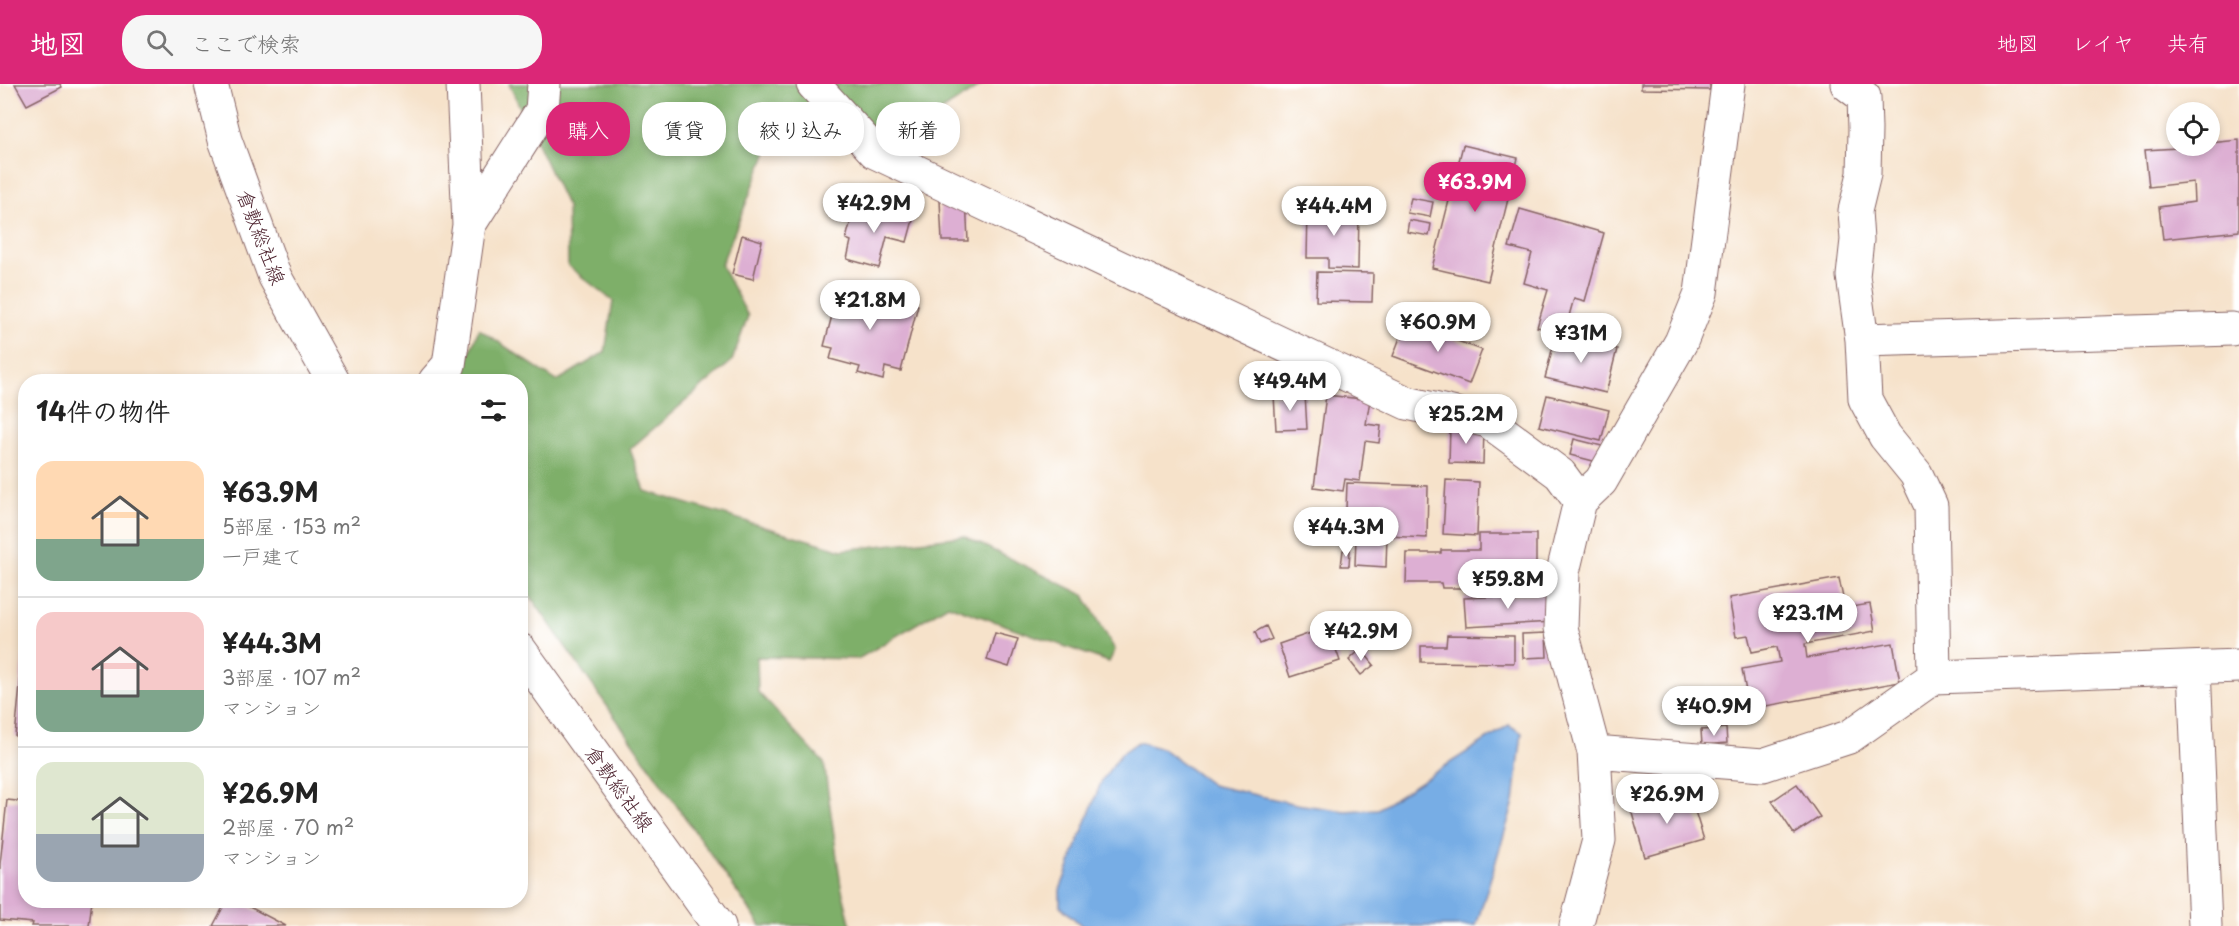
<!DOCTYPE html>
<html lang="ja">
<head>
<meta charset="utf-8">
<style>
	body { margin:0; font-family:"Playpen Sans","Klee One",sans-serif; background:#f6f6f6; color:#222; height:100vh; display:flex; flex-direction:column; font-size:22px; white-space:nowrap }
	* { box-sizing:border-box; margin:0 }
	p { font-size:20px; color:#767676 }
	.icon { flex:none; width:33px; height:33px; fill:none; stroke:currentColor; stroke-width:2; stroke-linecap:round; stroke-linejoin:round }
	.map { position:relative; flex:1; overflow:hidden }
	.details { position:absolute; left:18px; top:290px; width:510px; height:534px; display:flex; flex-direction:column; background:#fff; border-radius:24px; box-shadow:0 3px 9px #0003 }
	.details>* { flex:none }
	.banner { position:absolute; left:546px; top:18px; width:570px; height:54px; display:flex; gap:12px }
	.controls { position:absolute; left:2166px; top:18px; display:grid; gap:12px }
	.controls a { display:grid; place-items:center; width:54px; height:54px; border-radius:50%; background:#fff; box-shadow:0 3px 9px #0003; font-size:30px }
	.price { position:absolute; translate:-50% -51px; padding:0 14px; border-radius:21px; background:#fff; color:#222; font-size:20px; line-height:39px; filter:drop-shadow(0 2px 3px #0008) }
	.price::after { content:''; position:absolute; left:50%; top:36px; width:18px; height:14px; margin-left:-9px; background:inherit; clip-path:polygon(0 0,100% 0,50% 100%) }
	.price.current { background:#db2777; color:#fff }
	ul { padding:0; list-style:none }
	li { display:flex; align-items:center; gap:18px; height:150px; padding:0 18px }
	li+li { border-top:2px solid #e0e0e0 }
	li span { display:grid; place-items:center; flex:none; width:168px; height:120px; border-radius:18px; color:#555 }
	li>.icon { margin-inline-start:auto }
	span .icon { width:72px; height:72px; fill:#fffc; stroke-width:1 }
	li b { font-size:26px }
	h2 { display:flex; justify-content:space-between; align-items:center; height:72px; padding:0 18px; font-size:26px }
	.pill { padding:0 21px; border-radius:24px; background:#fff; box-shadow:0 3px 9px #0003; font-size:21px; line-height:54px }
	.pill.current { background:#db2777; color:#fff }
	header { display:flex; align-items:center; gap:36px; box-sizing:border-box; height:84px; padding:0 30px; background:#db2777; color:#fff }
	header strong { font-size:28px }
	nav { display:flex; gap:33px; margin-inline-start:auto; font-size:21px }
	.search { width:420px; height:54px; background:#f6f6f6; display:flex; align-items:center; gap:15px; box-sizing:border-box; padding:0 21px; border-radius:24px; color:#767676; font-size:22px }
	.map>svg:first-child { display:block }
	.forest { fill:#7eaf69; stroke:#64674a; stroke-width:1.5 }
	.water { fill:#77ade5; stroke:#606688; stroke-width:1.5 }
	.building { fill:#ddafd3 }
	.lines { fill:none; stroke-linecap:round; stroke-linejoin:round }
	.street-casing { stroke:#866363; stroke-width:35 }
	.secondary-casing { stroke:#866363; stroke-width:35 }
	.street { stroke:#fff; stroke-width:33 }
	.secondary { stroke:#fff; stroke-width:33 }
	.labels { text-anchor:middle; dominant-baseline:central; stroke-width:6; stroke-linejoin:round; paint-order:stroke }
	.street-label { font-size:20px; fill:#4a1f2b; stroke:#fff }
</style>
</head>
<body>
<header>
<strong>地図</strong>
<div class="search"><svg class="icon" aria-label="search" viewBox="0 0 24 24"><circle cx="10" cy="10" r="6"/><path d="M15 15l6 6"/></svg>ここで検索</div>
<nav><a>地図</a><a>レイヤ</a><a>共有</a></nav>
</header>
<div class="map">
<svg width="2239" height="842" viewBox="0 0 2239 842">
	<rect width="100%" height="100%" fill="#fff"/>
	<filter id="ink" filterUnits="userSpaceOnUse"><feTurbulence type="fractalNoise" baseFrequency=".0167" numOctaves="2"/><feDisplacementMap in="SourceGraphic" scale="12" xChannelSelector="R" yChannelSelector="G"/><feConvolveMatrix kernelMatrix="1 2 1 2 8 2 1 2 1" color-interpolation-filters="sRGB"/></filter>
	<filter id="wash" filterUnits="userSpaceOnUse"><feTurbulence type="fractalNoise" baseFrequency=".008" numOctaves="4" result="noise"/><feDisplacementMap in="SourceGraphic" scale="24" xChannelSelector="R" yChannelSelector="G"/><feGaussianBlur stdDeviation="1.35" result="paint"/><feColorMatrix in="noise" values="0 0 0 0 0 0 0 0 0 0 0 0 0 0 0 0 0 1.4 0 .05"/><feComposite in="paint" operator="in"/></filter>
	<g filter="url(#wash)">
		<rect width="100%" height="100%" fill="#f6e2ca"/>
		<!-- forest -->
		<path class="forest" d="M509 0H983L918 43 769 63 721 181 748 232 732 277 630 365 645 407 842 466 964 452 1084 511 1115 566 1109 578 948 521 858 575 757 573 758 608 824 679 841 802 851 842H761L521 499 520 297H458L479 245 557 297 605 268 613 217 568 182 567 123Z"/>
		<!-- water -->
		<path class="water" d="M1509 641 1522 649 1514 718 1476 842H1082L1060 822V806L1102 696 1121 670 1138 658 1163 665 1212 701 1296 720 1345 727 1378 725Z"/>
		<g id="blocks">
			<!-- building -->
			<path class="building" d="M15 0H60L62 3 27 21Z
				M1641 0H1710V6L1641 5Z
				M2239 56V147L2163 155 2159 123 2194 118 2193 98 2149 103 2145 66 2210 62V59Z
				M1463 61 1518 74 1488 197 1432 184Z
				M1411 114 1433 118 1430 133 1407 129Z
				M966 115 968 157H942L940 116Z
				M855 121 913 136 907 158 887 153 879 184 847 175 851 157 846 155Z
				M1308 125 1359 127 1358 185 1328 184V174H1307Z
				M1520 125 1604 149 1585 217 1574 214 1564 250 1537 243 1548 206 1524 199 1532 169 1509 163Z
				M1409 136 1431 140 1429 152 1407 148Z
				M742 151 762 157 753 195 732 190Z
				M1317 188 1373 189 1372 218 1316 217Z
				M840 201 918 221 901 287 885 283 883 296 858 289 860 283 830 275 833 264 824 262Z
				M1406 238 1482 266 1469 300 1393 272Z
				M1556 250 1617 265 1606 309 1545 294Z
				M1305 310 1307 345 1276 346 1274 311Z
				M1326 311 1370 316 1366 340 1381 342 1379 359 1365 357 1360 397 1345 395 1343 407 1314 403Z
				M1547 311 1609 326 1601 357 1539 342Z
				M1450 343 1484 344 1483 380 1449 379Z
				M1574 355 1606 363 1601 379 1570 371Z
				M1446 396 1479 398 1477 452 1443 450Z
				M1347 399 1428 402 1427 454 1387 452 1386 483 1355 481 1356 452 1345 451Z
				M1479 450H1536V492L1483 491V504H1442L1441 499H1406L1407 469H1441V466H1479Z
				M1343 466H1350L1349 482H1341Z
				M1839 494 1845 524 1870 520 1875 547 1805 560 1807 574 1893 559 1900 598 1749 625 1742 585 1780 578 1777 563 1752 568 1748 551 1736 553 1729 514Z
				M1551 510 1553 538 1466 543 1464 514Z
				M1266 542 1272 555 1260 560 1255 548Z
				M1328 543 1340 577 1290 593 1279 560Z
				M995 549 1018 555 1009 583 987 576Z
				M1546 549 1547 573 1523 574 1522 550Z
				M1447 551 1514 552V579L1421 578V562H1446Z
				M1361 565 1374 581 1361 591 1349 576Z
				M23 571 26 572V653L15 652Z
				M1726 644 1727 659 1702 661 1701 646Z
				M1797 700 1820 733 1794 750 1772 717Z
				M1689 708 1704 756 1645 773 1631 725Z
				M7 716 26 718V816H92L89 842H32L33 839 0 836V780Z
				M227 816H236L286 842H213Z"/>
		</g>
	</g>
	<g filter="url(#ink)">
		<use href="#blocks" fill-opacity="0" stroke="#866363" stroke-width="1.5"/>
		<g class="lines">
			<!-- street casing -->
			<g class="street-casing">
				<path id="street" d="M813 0 875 68 1407 319 1488 337 1560 390 1580 417
					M1847 0 1864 13 1865 45 1864 90 1855 127 1857 156 1853 192 1862 256 1865 315 1885 352 1916 390 1931 422 1934 593
					M469 141 542 26 544 0
					M1862 256 2232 245
					M435 297 449 281 469 141 463 0
					M2194 584 2205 842
					M1594 668 1763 681 1849 653 1934 593 2239 582
					M1576 842 1599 756 1594 668 1561 544 1563 488 1580 417 1601 397 1681 258 1701 209 1728 0"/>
			</g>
			<!-- secondary casing -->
			<g class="secondary-casing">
				<path id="secondary" d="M211 0 225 56 275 193 333 297
					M520 566 719 842"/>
			</g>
			<!-- street -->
			<use href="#street" class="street"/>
			<!-- secondary -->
			<use href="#secondary" class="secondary"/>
		</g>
	</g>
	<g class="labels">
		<!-- street labels -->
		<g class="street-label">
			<text transform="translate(262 153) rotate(69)">倉敷総社線</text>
			<text transform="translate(620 704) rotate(54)">倉敷総社線</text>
		</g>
	</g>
</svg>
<div class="controls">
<a><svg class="icon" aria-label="locate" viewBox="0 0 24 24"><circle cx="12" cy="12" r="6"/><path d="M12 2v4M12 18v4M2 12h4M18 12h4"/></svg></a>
</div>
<b class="price current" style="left:1475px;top:129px">¥63.9M</b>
<b class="price" style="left:874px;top:150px">¥42.9M</b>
<b class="price" style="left:1334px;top:153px">¥44.4M</b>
<b class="price" style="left:870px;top:247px">¥21.8M</b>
<b class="price" style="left:1438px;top:269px">¥60.9M</b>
<b class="price" style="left:1581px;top:280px">¥31M</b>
<b class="price" style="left:1290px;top:328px">¥49.4M</b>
<b class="price" style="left:1466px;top:361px">¥25.2M</b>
<b class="price" style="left:1346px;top:474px">¥44.3M</b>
<b class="price" style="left:1508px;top:526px">¥59.8M</b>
<b class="price" style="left:1808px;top:560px">¥23.1M</b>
<b class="price" style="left:1361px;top:578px">¥42.9M</b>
<b class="price" style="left:1714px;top:653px">¥40.9M</b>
<b class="price" style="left:1667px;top:741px">¥26.9M</b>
<div class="banner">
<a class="pill current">購入</a>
<a class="pill">賃貸</a>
<a class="pill">絞り込み</a>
<a class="pill">新着</a>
</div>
<section class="details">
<h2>14件の物件<svg class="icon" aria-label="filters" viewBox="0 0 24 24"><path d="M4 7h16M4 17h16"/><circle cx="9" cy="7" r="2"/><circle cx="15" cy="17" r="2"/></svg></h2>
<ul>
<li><span style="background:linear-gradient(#ffd9b3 65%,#7fa58c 0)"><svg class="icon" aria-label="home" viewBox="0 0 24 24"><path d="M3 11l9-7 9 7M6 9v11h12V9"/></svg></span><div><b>¥63.9M</b><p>5部屋 · 153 m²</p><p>一戸建て</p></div></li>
<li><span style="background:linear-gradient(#f6c9c9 65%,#7fa58c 0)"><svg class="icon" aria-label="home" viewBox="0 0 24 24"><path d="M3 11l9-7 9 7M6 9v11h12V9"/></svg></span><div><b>¥44.3M</b><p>3部屋 · 107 m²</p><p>マンション</p></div></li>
<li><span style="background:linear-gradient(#dfe7d0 60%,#9aa5b1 0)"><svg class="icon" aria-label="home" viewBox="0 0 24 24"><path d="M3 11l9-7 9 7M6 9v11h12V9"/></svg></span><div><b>¥26.9M</b><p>2部屋 · 70 m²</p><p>マンション</p></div></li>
</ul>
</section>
</div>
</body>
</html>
